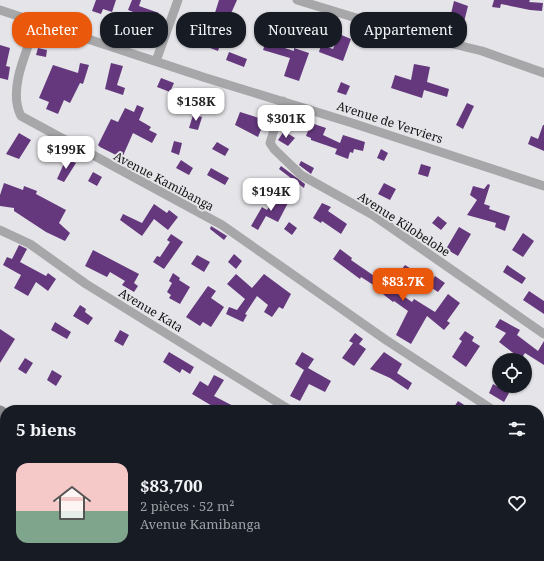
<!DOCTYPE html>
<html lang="fr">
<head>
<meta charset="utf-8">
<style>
	body { margin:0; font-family:"Noto Serif",serif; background:#20242c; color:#f1f3f6; height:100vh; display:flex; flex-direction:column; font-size:15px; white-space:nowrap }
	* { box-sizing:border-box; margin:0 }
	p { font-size:13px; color:#9ea1a6 }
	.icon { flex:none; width:22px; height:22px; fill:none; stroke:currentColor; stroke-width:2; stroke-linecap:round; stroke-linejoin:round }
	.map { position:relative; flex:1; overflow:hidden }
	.sheet { position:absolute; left:0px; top:405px; width:544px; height:156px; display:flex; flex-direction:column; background:#171b24; border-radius:16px 16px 0 0; box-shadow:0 1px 3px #0004 }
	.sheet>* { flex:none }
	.guide { position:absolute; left:12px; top:12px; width:520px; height:36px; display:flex; gap:8px }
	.buttons { position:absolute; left:492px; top:353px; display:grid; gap:8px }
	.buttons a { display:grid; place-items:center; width:40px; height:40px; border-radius:50%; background:#171b24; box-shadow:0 1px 3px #0004; font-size:20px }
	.price { position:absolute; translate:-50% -34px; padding:0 9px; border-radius:8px; background:#fff; color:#222; font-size:13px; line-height:26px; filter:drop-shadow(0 1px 2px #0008) }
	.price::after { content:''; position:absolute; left:50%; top:24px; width:12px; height:9px; margin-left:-6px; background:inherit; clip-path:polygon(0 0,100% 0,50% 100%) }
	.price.active { background:#ea580c; color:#fff }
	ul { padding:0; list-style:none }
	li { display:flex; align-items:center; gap:12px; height:100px; padding:0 16px }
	li span { display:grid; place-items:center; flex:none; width:112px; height:80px; border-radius:12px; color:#555 }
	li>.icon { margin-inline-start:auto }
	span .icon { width:48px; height:48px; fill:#fffc; stroke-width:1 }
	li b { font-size:17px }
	h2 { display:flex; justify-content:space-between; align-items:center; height:48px; padding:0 16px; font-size:17px }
	.tag { padding:0 14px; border-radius:16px; background:#171b24; box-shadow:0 1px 3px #0004; font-size:14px; line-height:36px }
	.tag.active { background:#ea580c; color:#fff }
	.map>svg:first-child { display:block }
	.building { fill:#65387e }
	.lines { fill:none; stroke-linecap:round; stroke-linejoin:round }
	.street { stroke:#a7a7a9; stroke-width:9 }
	.secondary { stroke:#88898c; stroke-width:13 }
	.labels { text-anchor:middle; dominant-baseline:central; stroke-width:4; stroke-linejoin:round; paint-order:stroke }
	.street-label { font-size:12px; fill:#111112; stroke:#e5e5e9 }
</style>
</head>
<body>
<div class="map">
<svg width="544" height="561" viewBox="0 0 544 561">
	<rect width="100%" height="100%" fill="#e5e5e9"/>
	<!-- building -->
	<path class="building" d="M96 0H116L112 12 103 9 101 14 92 11Z
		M132 0H141L139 6 159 13 154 29 146 27 149 18 128 10Z
		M219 0H237L221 36H223L218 51 205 46 210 33 191 27 189 33 178 29 182 19 192 22 194 16 199 17 200 15 209 17 210 14 214 16Z
		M494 0H530L529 2 543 3 542 11 530 10 501 4 500 8 492 7Z
		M454 1 468 6 464 22 450 18Z
		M274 17 302 26 300 32 272 25Z
		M355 29 365 33 362 43 352 39Z
		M339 34 351 39 343 61 319 52 321 45 333 49Z
		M266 42 294 51V48L309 53 299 81 284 76 290 58 263 50Z
		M0 45 10 48 6 66 10 67 8 80 0 78Z
		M38 48 47 50 46 57 36 55Z
		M229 52 247 59 244 67 226 60Z
		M80 63 89 65 83 84 80 83 70 103 64 100 58 114 46 109 49 102 39 98 53 65 78 73Z
		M111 63 123 66 117 85 125 88 123 95 105 89Z
		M414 64 430 67 427 82 449 89 447 97 424 90 422 98 391 88 395 75 411 80Z
		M161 78 174 83 170 92 157 87Z
		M341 82 350 86 346 95 337 92Z
		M184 98 196 102 193 112 180 107Z
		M467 103 474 106 463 129 456 125Z
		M137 105 144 108 139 120 151 127 149 130 157 134 152 143 133 133 122 158 100 147 98 145 111 119 118 122 125 108 134 112Z
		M240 112 265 120 258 137 235 125Z
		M193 115 202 117 198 130 189 128Z
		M311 123 326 128 323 135 340 143 343 135 365 142 363 151 354 149 353 153 350 152 348 159 335 154 337 149 311 140V138L306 136Z
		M543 125H544V151L528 144 531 136 538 139Z
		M284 131 295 138 288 146 278 140Z
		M19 133 31 140 19 159 6 154Z
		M174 141 182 143 179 155 171 152Z
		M217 142 229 149 225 156 212 149Z
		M381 149 388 153 384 161 377 158Z
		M66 159 76 163 64 182 57 179Z
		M181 160 193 168 189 175 176 168Z
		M301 161 314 168 311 174 299 165Z
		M421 164 431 167 428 177 418 174Z
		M281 166 305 184 304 188 279 169Z
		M211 168 229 178 225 185 207 175Z
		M93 172 102 177 97 186 88 181Z
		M4 183 23 190 24 186 37 191 36 194 66 210 59 223 70 233 65 241 46 232 14 211V208L0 206V195Z
		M384 183 396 189 390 200 378 194Z
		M488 184 490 185 484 204 490 206 489 209 510 216 505 231 495 227 496 223 467 215 477 200 470 195 473 186 484 189Z
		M277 194 289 201 278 222 266 216 258 230 251 226 262 207 267 210Z
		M322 203 331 207 328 211 347 224 341 234 322 221 321 223 313 218Z
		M154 204 167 213 169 210 178 217 168 230 154 219 142 236 120 220 123 214 142 223Z
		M438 216 447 223 441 230 432 223Z
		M289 222 297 228 292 235 284 229Z
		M211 226 227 236 224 240 210 229Z
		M459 227 471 234 458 256 446 249Z
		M523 233 534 241 523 257 512 250Z
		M171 234 183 242 164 269 153 262 157 256 160 257 170 242 167 240Z
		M19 245 27 249 20 262 46 276 48 273 56 279 48 291 36 282 28 296 14 288 21 275 3 265 7 257 12 259Z
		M340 249 352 258 351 260 412 302 414 299 435 312 448 294 460 303 447 321 450 323 444 330 427 316 411 344 396 335 408 311 394 301 393 302 374 287 375 286 361 277 360 279 333 259Z
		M93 250 139 274 134 283 138 286 134 292 122 285 125 281 110 272 107 277 85 266Z
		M234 254 242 261 236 269 228 262Z
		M197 255 210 262 204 272 191 264Z
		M405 265 416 272 410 280 399 273Z
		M507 265 526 278 522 284 503 272Z
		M173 273 180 278 179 280 190 287 180 304 169 298 171 295 167 292 172 283 169 281Z
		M236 274 252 288 264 274 291 294 283 309 279 307 272 317 264 312 268 305 257 296 245 314 247 315 243 322 226 314 229 307 237 310 245 299 227 284Z
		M435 276 445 283 438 292 429 286Z
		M208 286 216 291 211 298 224 307 211 327 203 322 200 326 186 317Z
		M529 291 544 301V314L523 300Z
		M80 305 86 309 85 312 93 318 88 325 73 316Z
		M500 319 520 330 517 335 538 351 544 341V365L525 353 521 359 499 342 506 333 495 327Z
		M55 322 71 332 67 339 51 330Z
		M0 329 15 339 0 363Z
		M120 330 129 335 123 346 114 341Z
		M465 331 474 337 472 341 480 346 466 367 452 357 462 341 459 339Z
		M355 333 363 339 359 344 366 349 354 366 342 358 353 343 349 341Z
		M169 352 194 367 190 374 182 369 180 373 163 362Z
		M302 352 314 359 308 368 331 381 325 392 309 384 300 401 290 396 304 370 295 364Z
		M384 352 402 364 397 373 412 383 408 390 390 378 370 369Z
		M25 358 33 363 26 374 18 369Z
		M52 370 62 376 56 386 47 380Z
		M214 375 224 380 214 396 241 410H219L192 394 200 381 208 386Z
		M493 384 509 393 504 402 489 393Z
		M458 401 472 410H452Z"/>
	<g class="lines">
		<!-- street -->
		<path class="street" d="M297 0 399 31 482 51 544 73
			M0 10 203 77 349 122 544 186
			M37 22C28 49 7 89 21 116L222 225 386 340 493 410
			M156 61 178 0
			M283 101 270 143 274 149 301 175 373 215 544 334
			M0 230 30 244 86 284 290 410
			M539 440 544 443
			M535 556 542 561
			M143 561 146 556
			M236 561 239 556"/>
		<!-- secondary -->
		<path class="secondary" d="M0 412 5 415
			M249 556 258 561"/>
	</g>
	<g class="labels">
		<!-- street labels -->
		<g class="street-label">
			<text transform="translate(390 122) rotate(18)">Avenue de Verviers</text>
			<text transform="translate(164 181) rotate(28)">Avenue Kamibanga</text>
			<text transform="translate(404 224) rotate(33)">Avenue Kilobelobe</text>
			<text transform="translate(151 310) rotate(31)">Avenue Kata</text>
		</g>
	</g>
</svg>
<div class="buttons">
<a><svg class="icon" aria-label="locate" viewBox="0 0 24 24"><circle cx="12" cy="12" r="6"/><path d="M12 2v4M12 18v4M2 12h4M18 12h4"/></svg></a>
</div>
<b class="price" style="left:196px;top:122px">$158K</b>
<b class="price" style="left:286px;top:139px">$301K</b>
<b class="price" style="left:66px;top:170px">$199K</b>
<b class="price" style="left:271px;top:212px">$194K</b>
<b class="price active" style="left:403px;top:302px">$83.7K</b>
<div class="guide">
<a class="tag active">Acheter</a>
<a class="tag">Louer</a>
<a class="tag">Filtres</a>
<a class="tag">Nouveau</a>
<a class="tag">Appartement</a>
</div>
<section class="sheet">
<h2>5 biens<svg class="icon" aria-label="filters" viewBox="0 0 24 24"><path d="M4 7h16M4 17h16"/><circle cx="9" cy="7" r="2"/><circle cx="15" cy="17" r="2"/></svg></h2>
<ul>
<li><span style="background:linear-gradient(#f6c9c9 60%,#7fa58c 0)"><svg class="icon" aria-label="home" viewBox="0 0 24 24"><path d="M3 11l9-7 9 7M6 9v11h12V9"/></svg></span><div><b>$83,700</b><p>2 pièces · 52 m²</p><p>Avenue Kamibanga</p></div><svg class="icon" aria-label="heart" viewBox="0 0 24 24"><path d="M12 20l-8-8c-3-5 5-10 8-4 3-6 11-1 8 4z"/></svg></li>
</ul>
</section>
</div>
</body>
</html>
